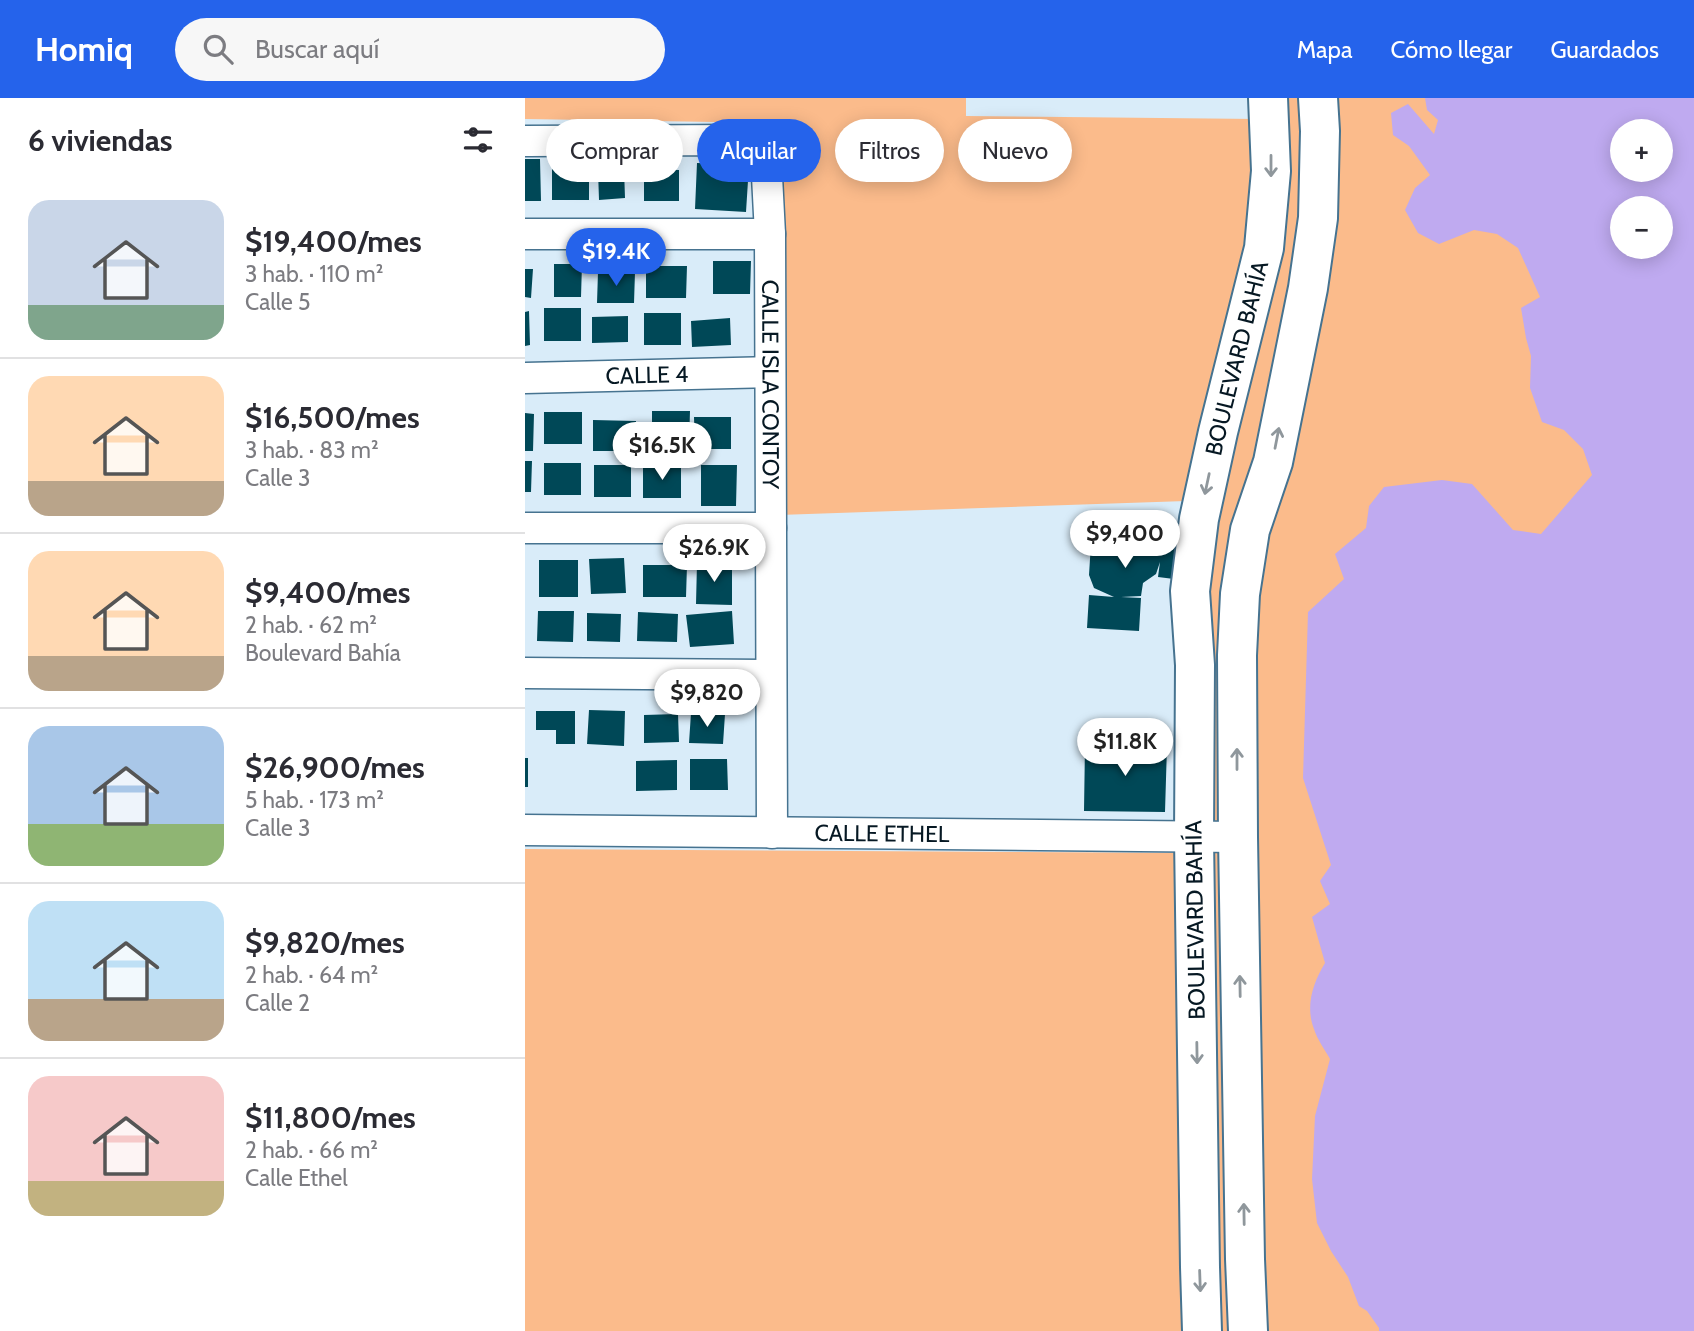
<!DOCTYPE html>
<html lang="es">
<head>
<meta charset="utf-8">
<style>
	body { margin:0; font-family:Cabin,sans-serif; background:#f7f7f7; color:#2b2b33; height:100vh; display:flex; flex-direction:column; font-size:26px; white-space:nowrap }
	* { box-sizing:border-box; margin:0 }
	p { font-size:23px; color:#7c7c81 }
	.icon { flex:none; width:38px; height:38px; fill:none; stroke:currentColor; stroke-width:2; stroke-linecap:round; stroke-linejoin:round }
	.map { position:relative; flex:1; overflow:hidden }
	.side { display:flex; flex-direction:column; background:#fff; width:525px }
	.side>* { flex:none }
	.hud { position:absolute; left:21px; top:21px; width:665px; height:63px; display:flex; gap:14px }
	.fabs { position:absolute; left:1085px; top:21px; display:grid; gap:14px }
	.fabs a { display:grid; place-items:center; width:63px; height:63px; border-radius:50%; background:#fff; box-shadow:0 4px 18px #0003; font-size:35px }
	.price { position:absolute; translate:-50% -60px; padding:0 16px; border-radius:24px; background:#fff; color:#222; font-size:23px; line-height:46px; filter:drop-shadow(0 2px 4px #0008) }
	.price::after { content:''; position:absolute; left:50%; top:42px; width:21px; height:16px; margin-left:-10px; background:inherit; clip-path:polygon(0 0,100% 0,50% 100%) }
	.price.current { background:#2563eb; color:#fff }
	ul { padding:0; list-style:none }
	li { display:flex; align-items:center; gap:21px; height:175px; padding:0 28px }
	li+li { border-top:2px solid #e1e1e2 }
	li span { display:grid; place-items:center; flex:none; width:196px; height:140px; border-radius:21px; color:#555 }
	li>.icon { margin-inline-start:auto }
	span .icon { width:84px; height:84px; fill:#fffc; stroke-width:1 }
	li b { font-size:30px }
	h2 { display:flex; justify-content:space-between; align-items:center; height:84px; padding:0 28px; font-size:30px }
	.pill { padding:0 24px; border-radius:32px; background:#fff; box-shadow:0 4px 18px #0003; font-size:24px; line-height:63px }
	.pill.current { background:#2563eb; color:#fff }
	header { display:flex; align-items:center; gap:42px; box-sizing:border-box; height:98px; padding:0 35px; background:#2563eb; color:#fff }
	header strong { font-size:33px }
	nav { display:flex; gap:38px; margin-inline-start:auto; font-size:24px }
	.search { width:490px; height:63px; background:#f7f7f7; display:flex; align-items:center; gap:18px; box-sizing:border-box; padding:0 24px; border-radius:38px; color:#7c7c81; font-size:26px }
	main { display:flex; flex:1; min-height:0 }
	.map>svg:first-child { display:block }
	.green { fill:#fbbb8b; fill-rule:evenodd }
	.water { fill:#bfaaf0; fill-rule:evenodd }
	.building { fill:#004857 }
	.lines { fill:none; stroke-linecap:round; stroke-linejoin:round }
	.minor-casing { stroke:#467390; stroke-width:33 }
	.major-casing { stroke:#467390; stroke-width:42 }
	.minor { stroke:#fff; stroke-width:30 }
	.major { stroke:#fff; stroke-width:38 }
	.oneway { stroke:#8f979c }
	.labels { text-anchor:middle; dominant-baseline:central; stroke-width:7; stroke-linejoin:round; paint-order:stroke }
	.street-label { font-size:23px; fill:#061823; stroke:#fff }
</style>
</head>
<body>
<header>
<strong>Homiq</strong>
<div class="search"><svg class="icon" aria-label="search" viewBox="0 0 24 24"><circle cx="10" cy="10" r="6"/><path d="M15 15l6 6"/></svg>Buscar aquí</div>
<nav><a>Mapa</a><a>Cómo llegar</a><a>Guardados</a></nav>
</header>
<main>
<section class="side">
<h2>6 viviendas<svg class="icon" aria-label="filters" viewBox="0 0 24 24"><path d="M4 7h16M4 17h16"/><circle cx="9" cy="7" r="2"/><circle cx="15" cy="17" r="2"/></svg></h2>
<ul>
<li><span style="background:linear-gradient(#c9d6e8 75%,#7fa58c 0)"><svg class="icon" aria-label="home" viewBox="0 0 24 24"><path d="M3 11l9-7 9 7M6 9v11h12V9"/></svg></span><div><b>$19,400/mes</b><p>3 hab. · 110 m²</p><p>Calle 5</p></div></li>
<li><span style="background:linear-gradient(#ffd9b3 75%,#b9a48a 0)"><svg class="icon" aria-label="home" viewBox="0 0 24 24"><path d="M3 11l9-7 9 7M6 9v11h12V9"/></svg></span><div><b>$16,500/mes</b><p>3 hab. · 83 m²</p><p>Calle 3</p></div></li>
<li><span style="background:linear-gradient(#ffd9b3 75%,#b9a48a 0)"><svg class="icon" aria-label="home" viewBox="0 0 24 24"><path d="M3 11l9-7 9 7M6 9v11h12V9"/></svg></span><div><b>$9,400/mes</b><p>2 hab. · 62 m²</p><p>Boulevard Bahía</p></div></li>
<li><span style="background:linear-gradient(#a9c7e8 70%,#8fb573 0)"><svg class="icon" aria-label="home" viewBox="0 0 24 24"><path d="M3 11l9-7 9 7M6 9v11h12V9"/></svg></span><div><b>$26,900/mes</b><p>5 hab. · 173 m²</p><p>Calle 3</p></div></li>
<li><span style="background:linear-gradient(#bfe0f5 70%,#b9a48a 0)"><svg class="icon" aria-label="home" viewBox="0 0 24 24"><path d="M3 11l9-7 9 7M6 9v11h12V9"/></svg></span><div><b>$9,820/mes</b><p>2 hab. · 64 m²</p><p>Calle 2</p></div></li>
<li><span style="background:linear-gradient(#f6c9c9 75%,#c2b280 0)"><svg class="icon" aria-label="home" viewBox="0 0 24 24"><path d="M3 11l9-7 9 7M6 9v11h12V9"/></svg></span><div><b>$11,800/mes</b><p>2 hab. · 66 m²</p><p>Calle Ethel</p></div></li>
</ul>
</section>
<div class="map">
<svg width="1169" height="1233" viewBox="0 0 1169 1233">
	<rect width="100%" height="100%" fill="#d9ecf9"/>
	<!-- green -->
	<path class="green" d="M0 0H441V18L732 21 728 0H1169V1233H0V751L663 755 661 403 254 417V64L252 25 0 21ZM1097 33H1136V72H1097ZM1097 110H1136V149H1097Z"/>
	<!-- water -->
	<path class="water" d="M900 0H1169V1233H854V1230L842 1213 834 1208 823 1179 806 1153 792 1125 787 1081 790 1018 805 961C800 952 792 941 789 931 780 908 788 885 800 865L787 819 805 806 795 783 806 767 778 680 783 514 819 481 810 456 841 430 844 408 859 389 917 382 947 386 988 432 1016 436 1067 377 1058 351 1039 332 1017 324 1005 290 1006 258 1001 240 996 210 1015 199 993 150 972 136 949 132 914 146 893 135 880 112 890 90 905 77 884 48 868 37 866 15 883 6 909 36 913 22 902 12ZM1097 33H1136V72H1097ZM1097 110H1136V149H1097Z"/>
	<!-- building -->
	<path class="building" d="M0 61H15L16 103H0Z
		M172 65 224 67 221 114 170 111Z
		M27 69H64V102H27Z
		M99 71 100 100 74 102 73 72Z
		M119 71 154 72V103H119Z
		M188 163H226L225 196H188Z
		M29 166H57L56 199H29Z
		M121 168H162L161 200H121Z
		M0 171H8L6 200 0 199Z
		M73 174H110L109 205H72Z
		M19 210H56V243H19Z
		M4 213 5 247 0 248V214Z
		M119 215H156V247H119Z
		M103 218V244L67 245V219Z
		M205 220 206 247 167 249 166 223Z
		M127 313H165L164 346H127Z
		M19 314H57V346H19Z
		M0 315 9 316 8 353H0Z
		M169 319H206V351H170Z
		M68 322 111 323 110 353H68Z
		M0 363H7L6 394H0Z
		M19 365H56V397H19Z
		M69 367H106V399H69Z
		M156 367V400H118V368Z
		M176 367H212L211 408H176Z
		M602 418 617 424 618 429 628 437 634 447 636 458 639 434 654 436 649 481 633 479 635 464 631 476 618 485 616 498 596 499 616 500 614 533 562 530 564 497 589 499 569 490 564 477 567 429 588 419Z
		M99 460 101 495 66 496 64 461Z
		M14 462H53V499H14Z
		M172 465 207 466V507L171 506Z
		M118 467H162L161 499H118Z
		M13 513H49L48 544 12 543Z
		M207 513 209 546 165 549 161 517Z
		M113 514 153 516 152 544 112 543Z
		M62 515 96 516 95 544 62 543Z
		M64 612 100 613 99 648 62 646Z
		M11 613H50V646H31V632H11Z
		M166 615 200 616 198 646 164 645Z
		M153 616 154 644 119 645V617Z
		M560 647 642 648 640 714 559 713Z
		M0 660H3V689H0Z
		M165 661H202L203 692H165Z
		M152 662V692L111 693V663Z"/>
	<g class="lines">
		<!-- minor casing -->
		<g class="minor-casing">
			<g id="minor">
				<path id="s1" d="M0 43 217 42 237 49 242 78 245 136 247 735"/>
				<path d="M0 136H245"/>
				<path id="s2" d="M0 280 245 274"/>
				<path d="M0 430H246"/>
				<path d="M0 575 246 577"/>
				<path id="s3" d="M0 732 713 739"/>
			</g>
		</g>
		<!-- major casing -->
		<g class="major-casing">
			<g id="major">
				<path id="s4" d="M677 1233 675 1169 669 739 670 567 665 493 674 421 693 334 739 150 746 73 743 0"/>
				<path d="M723 1233 720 1161 713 739 712 557 715 496 725 432 748 364 783 190 793 120 795 33 793 0"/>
			</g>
		</g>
		<!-- minor -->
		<use href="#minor" class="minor"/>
		<!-- major -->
		<use href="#major" class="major"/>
	</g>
	<!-- one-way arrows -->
	<defs><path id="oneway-shaft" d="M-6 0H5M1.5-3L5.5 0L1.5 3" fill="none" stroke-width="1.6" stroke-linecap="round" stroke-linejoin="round" transform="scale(1.75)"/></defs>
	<g class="oneway">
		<use href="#oneway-shaft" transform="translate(746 68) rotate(90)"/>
		<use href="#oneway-shaft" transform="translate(752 340) rotate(-79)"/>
		<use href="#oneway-shaft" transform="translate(682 386) rotate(102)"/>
		<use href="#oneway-shaft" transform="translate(712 661) rotate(-90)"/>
		<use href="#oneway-shaft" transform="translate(715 888) rotate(-91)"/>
		<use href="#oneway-shaft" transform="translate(672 955) rotate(89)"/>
		<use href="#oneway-shaft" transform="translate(719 1116) rotate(-91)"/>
		<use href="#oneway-shaft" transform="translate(675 1183) rotate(88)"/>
	</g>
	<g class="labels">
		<!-- street labels -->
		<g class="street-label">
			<text stroke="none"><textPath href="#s4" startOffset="978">BOULEVARD BAHÍA</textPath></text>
			<text stroke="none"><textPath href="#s2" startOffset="122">CALLE 4</textPath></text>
			<text stroke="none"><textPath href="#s1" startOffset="476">CALLE ISLA CONTOY</textPath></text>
			<text stroke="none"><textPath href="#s3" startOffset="357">CALLE ETHEL</textPath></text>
			<text transform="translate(670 822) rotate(-91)">BOULEVARD BAHÍA</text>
		</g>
	</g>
</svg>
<div class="fabs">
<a>+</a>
<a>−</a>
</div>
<b class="price current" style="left:91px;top:190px">$19.4K</b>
<b class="price" style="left:137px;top:384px">$16.5K</b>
<b class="price" style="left:600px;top:472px">$9,400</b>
<b class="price" style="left:189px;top:486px">$26.9K</b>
<b class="price" style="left:182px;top:631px">$9,820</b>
<b class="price" style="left:600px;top:680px">$11.8K</b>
<div class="hud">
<a class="pill">Comprar</a>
<a class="pill current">Alquilar</a>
<a class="pill">Filtros</a>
<a class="pill">Nuevo</a>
</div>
</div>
</main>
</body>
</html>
